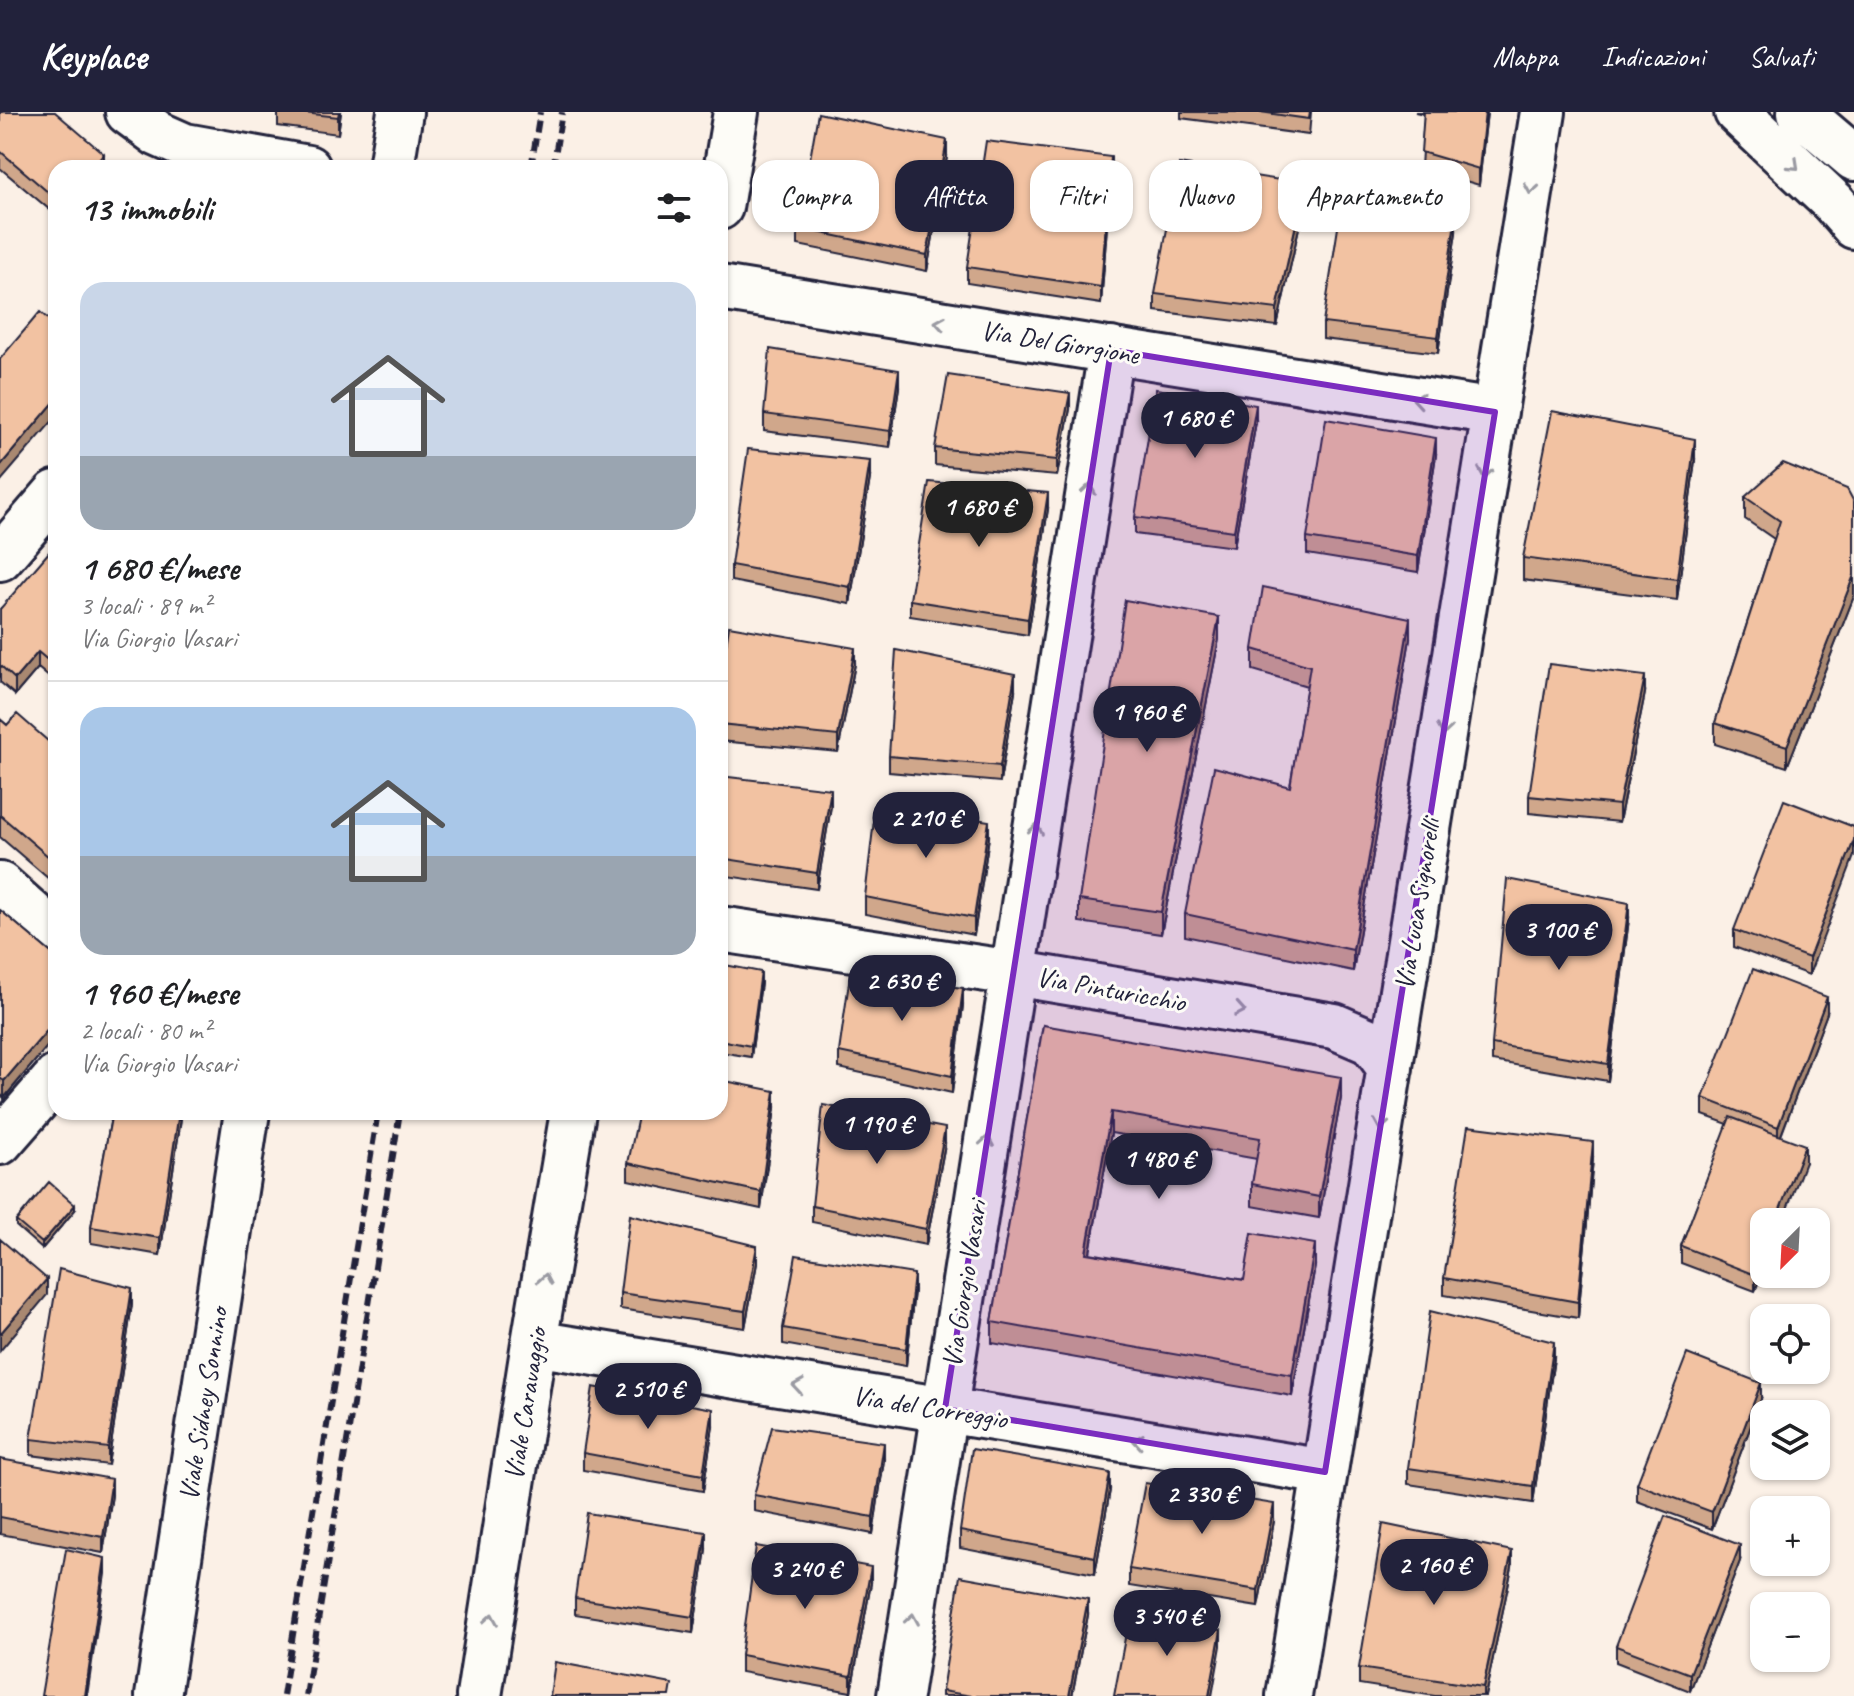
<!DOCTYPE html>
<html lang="it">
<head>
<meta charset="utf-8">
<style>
	body { margin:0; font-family:Caveat,sans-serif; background:#f6f6f6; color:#202124; height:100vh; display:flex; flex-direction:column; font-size:30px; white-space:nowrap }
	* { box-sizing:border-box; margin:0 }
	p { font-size:26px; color:#757577 }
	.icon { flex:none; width:44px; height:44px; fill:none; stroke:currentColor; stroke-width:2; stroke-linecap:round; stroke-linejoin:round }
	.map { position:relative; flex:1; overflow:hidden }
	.sheet { position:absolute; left:48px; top:48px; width:680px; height:960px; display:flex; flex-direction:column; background:#fff; border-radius:24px; box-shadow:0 2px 6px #0004 }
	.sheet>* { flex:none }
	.top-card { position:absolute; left:752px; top:48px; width:760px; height:72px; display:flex; gap:16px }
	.needle { width:52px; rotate:204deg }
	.buttons { position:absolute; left:1750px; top:1096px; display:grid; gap:16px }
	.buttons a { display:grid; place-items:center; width:80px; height:80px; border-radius:16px; background:#fff; box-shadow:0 2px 6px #0004; font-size:40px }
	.price { position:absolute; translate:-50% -68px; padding:0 18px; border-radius:28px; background:#22223b; color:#fff; font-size:26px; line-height:52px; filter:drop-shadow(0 2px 4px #0008) }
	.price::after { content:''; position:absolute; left:50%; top:48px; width:24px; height:18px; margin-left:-12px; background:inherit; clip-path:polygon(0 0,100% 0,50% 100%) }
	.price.current { background:#222; color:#fff }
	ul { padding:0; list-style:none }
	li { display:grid; align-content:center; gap:16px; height:424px; padding:0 32px }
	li+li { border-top:2px solid #e0e0e0 }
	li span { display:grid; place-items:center; height:248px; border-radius:24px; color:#555 }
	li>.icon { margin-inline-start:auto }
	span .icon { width:144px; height:144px; fill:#fffc; stroke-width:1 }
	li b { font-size:34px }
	h2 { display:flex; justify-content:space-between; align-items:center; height:96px; padding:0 32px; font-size:34px }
	.chip { padding:0 28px; border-radius:24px; background:#fff; box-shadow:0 2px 6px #0004; font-size:28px; line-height:72px }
	.chip.current { background:#22223b; color:#fff }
	header { display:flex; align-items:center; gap:48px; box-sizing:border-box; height:112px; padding:0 40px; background:#22223b; color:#fff }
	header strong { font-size:38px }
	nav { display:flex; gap:44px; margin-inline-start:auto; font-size:28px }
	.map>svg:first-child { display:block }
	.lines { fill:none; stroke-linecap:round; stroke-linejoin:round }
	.minor-casing { stroke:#22223b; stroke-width:50 }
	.minor { stroke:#fdfcf7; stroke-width:44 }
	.rail { stroke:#22223b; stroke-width:6; stroke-dasharray:12 6; stroke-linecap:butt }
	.wall { fill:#d0a78b; stroke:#22223b; stroke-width:2 }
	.shaded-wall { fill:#a98871; stroke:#22223b; stroke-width:2 }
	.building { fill:#f2c2a2; stroke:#22223b; stroke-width:2 }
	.oneway { stroke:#9a9aa2 }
	.marked { fill:#7b2cbf; fill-opacity:0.2; stroke:#7b2cbf; stroke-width:6; stroke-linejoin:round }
	.labels { text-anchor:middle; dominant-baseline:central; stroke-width:6; stroke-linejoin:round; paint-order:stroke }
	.street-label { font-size:28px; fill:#22223b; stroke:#fdfcf7 }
</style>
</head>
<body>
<header>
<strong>Keyplace</strong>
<nav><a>Mappa</a><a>Indicazioni</a><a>Salvati</a></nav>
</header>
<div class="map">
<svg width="1854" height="1584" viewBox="0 0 1854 1584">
	<rect width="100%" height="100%" fill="#fbf0e6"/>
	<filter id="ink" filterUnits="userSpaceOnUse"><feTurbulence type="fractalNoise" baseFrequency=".0125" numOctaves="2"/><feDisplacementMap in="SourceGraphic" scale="16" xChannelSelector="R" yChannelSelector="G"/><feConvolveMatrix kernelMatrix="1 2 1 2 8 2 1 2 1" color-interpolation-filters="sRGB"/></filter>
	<g filter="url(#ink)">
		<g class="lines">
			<!-- minor casing -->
			<g class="minor-casing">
				<path id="minor" d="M128 0 158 22 185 34 308 56
					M1737 0 1833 90 1854 114
					M1800 0 1854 46
					M391 56 400 0
					M720 95 736 0
					M720 176 1495 300
					M0 446 56 381
					M0 773 56 823
					M720 817 1013 861 1334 914 1371 930 1390 956
					M0 1030 56 966
					M534 1231 1325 1360
					M158 1584 247 1000
					M479 1584 534 1231 573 1000
					M900 1584 1111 238
					M1289 1584 1543 0"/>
			</g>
			<!-- minor -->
			<use href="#minor" class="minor"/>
			<!-- rail -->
			<path class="rail" d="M531 56 540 0
				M553 56 562 0
				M283 1584 378 1000
				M306 1584 400 1000"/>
		</g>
		<!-- wall -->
		<path class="wall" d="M0 0 104 56H56V103L0 56Z
			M278 0H341L338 22 278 14Z
			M1181 0H1311L1309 23 1181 6Z
			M1415 0H1487L1479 73 1421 56 1424 2Z
			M947 45 927 159 798 133V116Z
			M1111 62 1101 192 967 171V155Z
			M1305 89 1277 214 1155 199V182Z
			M1456 120 1438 241 1323 227V211Z
			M899 275 890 335 764 319V302Z
			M1070 297 1057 364 935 353V336Z
			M1256 310 1234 435 1135 422V405Z
			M1436 343 1418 460 1307 442V426Z
			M1695 348 1677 488 1523 468V446Z
			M870 366 850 492 731 469V453Z
			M1745 385 1854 390V484L1787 655 1715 632V611L1774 427 1745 407Z
			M1048 397 1028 523 910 504V488Z
			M56 444V571L38 556 15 583 0 570V497Z
			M1219 527 1161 822 1079 810V788Z
			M1410 527 1353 859 1185 824V802L1290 675 1307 574 1253 558V537Z
			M855 552 838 640 720 629V573Z
			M1015 579 1000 670 889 660V644Z
			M1645 581 1619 710 1529 701V684Z
			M0 607 7 613 56 636V773L0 725Z
			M720 664 831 694 817 777 720 763Z
			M1854 715 1809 863 1734 835V818Z
			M989 725 974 823 865 802V785Z
			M0 798 56 845V924L4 986 0 982Z
			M1629 807 1608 969 1492 949V932Z
			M720 852 761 871 751 945 720 940Z
			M963 893 952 981 839 956V940Z
			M1827 901 1781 1024 1805 1050 1764 1110V1156L1755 1179 1681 1151V1134L1728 1012 1703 1003V986Z
			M1043 913 1341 986 1319 1106 1252 1094V1072L1257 1047 1111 1021 1090 1141 1244 1168 1315 1154 1292 1284 992 1231V1210Z
			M775 996 761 1097 628 1068V1051Z
			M112 1000H182L160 1143 91 1131V1115Z
			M945 1032 926 1133 812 1110V1094Z
			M1593 1047 1578 1206 1444 1183V1166Z
			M75 1098 42 1137 16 1114V1109Z
			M757 1151 745 1216 620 1197V1181Z
			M914 1179 906 1254 783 1232V1216Z
			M132 1192 108 1353 31 1343V1327Z
			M1554 1246 1533 1391 1408 1372V1356Z
			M1761 1287 1712 1417 1637 1389V1372Z
			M713 1314 703 1379 583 1358V1341Z
			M0 1347 112 1383 103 1441 0 1422Z
			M884 1348 873 1422 754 1399V1383Z
			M1110 1378 1095 1462 960 1436V1419Z
			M1274 1409 1258 1495 1129 1474V1457Z
			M706 1437 693 1521 575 1502V1486Z
			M1740 1449 1690 1579 1616 1550V1534Z
			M1512 1455 1485 1584H1435L1359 1572V1556Z
			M871 1471 851 1580 741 1560V1543Z
			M1088 1503 1072 1584H942V1579Z"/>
		<!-- shaded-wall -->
		<path class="shaded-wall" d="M339 0H341L338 22V5Z
			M1485 0H1487L1479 73V57Z
			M947 28V45L927 159V143Z
			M104 42V56H92Z
			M1111 45V62L1101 192V175Z
			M1305 72V89L1277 214V197Z
			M1456 103V120L1438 241V225Z
			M899 258V275L890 335V319Z
			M1070 281V297L1057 364V348Z
			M56 288V305L0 370V354Z
			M1256 293V310L1234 435V419Z
			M1436 326V343L1418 460V444Z
			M1695 327V348L1677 488V467Z
			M870 349V366L850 492V475Z
			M1048 381V397L1028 523V507Z
			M1854 463V484L1787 655V634Z
			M1219 505V527L1161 822V800Z
			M1410 506V527L1353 859V838Z
			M855 536V552L838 640V624Z
			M38 540V556L15 583V567Z
			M1015 562V579L1000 670V654Z
			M1645 564V581L1619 710V693Z
			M831 677V694L817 777V761Z
			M989 709V725L974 823V806Z
			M1854 728V744L1809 863V846Z
			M1629 791V807L1608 969V952Z
			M761 860V871L751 945V934Z
			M963 876V893L952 981V964Z
			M1827 885V901L1778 1031V1015Z
			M56 908V924L4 986V969Z
			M1341 965V986L1319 1106V1085Z
			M775 979V996L761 1097V1080Z
			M179 1000H182L160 1143V1126Z
			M1111 1000V1021L1086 1162V1141Z
			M945 1016V1032L926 1133V1117Z
			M1593 1030V1047L1578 1206V1190Z
			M1805 1033V1050L1782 1110H1775Z
			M75 1093V1098L42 1137V1131Z
			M1315 1132V1154L1292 1284V1263Z
			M757 1134V1151L745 1216V1199Z
			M1764 1140V1156L1755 1179V1163Z
			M914 1162V1179L906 1254V1237Z
			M47 1167V1183L0 1239V1222Z
			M132 1176V1192L108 1353V1336Z
			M1554 1230V1246L1533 1391V1374Z
			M1761 1271V1287L1712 1417V1400Z
			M713 1297V1314L703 1379V1363Z
			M884 1331V1348L873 1422V1405Z
			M1110 1361V1378L1095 1462V1445Z
			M112 1367V1383L103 1441V1425Z
			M1274 1392V1409L1258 1495V1478Z
			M706 1420V1437L693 1521V1505Z
			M1740 1433V1449L1690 1579V1562Z
			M1512 1439V1455L1485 1584H1483V1575Z
			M105 1446V1462L87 1584H85Z
			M871 1455V1471L851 1580V1564Z
			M1088 1487V1503L1072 1584H1069Z
			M1221 1518V1534L1212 1584H1209Z"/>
		<!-- building -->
		<path class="building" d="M0 0H55L104 42 92 56H56V87L0 39Z
			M295 0H339L338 5Z
			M1260 0H1310L1309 7Z
			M1424 0H1485L1479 57 1421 40Z
			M818 1 947 28 927 143 798 116Z
			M986 29 1111 45 1101 175 967 155Z
			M1179 52 1305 72 1277 197 1155 182Z
			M1343 84 1456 103 1438 225 1323 211Z
			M40 200 56 214V288L0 354V247Z
			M770 237 899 258 890 319 764 302Z
			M948 263 1070 281 1057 348 935 336Z
			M1156 277 1256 293 1234 419 1135 405Z
			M1552 299 1695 327 1677 467 1523 446Z
			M1326 307 1436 326 1418 444 1307 426Z
			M748 337 870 349 850 475 731 453Z
			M1783 351 1847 377 1854 390V463L1787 634 1715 611 1780 409 1745 385Z
			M929 370 1048 381 1028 507 910 488Z
			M50 439 56 444V555L38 540 15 567 0 553V497Z
			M1263 475 1410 506 1353 838 1185 802 1214 655 1290 675 1310 554 1253 537Z
			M1125 488 1219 505 1161 800 1079 788Z
			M729 514 855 536 838 624 720 612V573Z
			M896 538 1015 562 1000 654 889 644Z
			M1549 552 1645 564 1619 693 1529 684Z
			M17 602 56 636V751L0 703V607L7 613Z
			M720 664 831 677 817 761 720 746Z
			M1784 688 1854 715V728L1809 846 1734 818Z
			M876 691 989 709 974 806 865 785Z
			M1507 767 1629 791 1608 952 1492 932Z
			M0 798 56 845V908L4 969 0 966Z
			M720 852 761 860 751 934 720 928Z
			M1753 857 1827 885 1778 1015 1703 986Z
			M850 863 963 876 952 964 839 940Z
			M1043 913 1341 965 1319 1085 1252 1072 1260 1026 1111 1000 1086 1141 1244 1168 1252 1121 1315 1132 1292 1263 992 1210Z
			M720 968 775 979 761 1080 628 1051 639 1000H720Z
			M823 993 945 1016 926 1117 812 1094Z
			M112 1000H179L160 1126 91 1115Z
			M1730 1005 1805 1033 1775 1110H1764V1140L1755 1163 1681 1134Z
			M1468 1014 1593 1030 1578 1190 1444 1166Z
			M49 1070 75 1093 42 1131 16 1109Z
			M630 1103 757 1134 745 1199 620 1181Z
			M0 1127 47 1167 0 1222Z
			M796 1143 914 1162 906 1237 783 1216Z
			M59 1157 132 1176 108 1336 31 1327Z
			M1430 1199 1554 1230 1533 1374 1408 1356Z
			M1687 1242 1761 1271 1712 1400 1637 1372Z
			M593 1275 713 1297 703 1363 583 1341Z
			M772 1315 884 1331 873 1405 754 1383Z
			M972 1337 1110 1361 1095 1445 960 1419Z
			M0 1347 112 1367 103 1425 0 1405Z
			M1145 1371 1274 1392 1258 1478 1129 1457Z
			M587 1401 706 1420 693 1505 575 1486Z
			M1665 1404 1740 1433 1690 1562 1616 1534Z
			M1383 1412 1512 1439 1483 1575 1359 1556Z
			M756 1434 871 1455 851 1564 741 1543Z
			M66 1437 105 1446 85 1584H41Z
			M960 1464 1088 1487 1069 1584H972L942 1579Z
			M1130 1500 1221 1518 1209 1584H1114Z
			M555 1550 672 1572 670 1584H550Z"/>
		<!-- one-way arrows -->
		<defs><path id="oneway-chevron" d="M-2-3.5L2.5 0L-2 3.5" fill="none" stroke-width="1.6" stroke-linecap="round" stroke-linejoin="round" transform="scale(2)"/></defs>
		<g class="oneway">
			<use href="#oneway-chevron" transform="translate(1794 53) rotate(43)"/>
			<use href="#oneway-chevron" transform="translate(1531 77) rotate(99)"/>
			<use href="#oneway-chevron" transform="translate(940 211) rotate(-171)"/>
			<use href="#oneway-chevron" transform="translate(1418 288) rotate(-171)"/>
			<use href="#oneway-chevron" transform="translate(1485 361) rotate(99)"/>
			<use href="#oneway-chevron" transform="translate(1089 377) rotate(-81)"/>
			<use href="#oneway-chevron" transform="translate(1444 618) rotate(99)"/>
			<use href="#oneway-chevron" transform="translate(1036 717) rotate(-81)"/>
			<use href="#oneway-chevron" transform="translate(1240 898) rotate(10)"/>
			<use href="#oneway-chevron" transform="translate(1381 1013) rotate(99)"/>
			<use href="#oneway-chevron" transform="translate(987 1029) rotate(-81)"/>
			<use href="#oneway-chevron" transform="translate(545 1167) rotate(-80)"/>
			<use href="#oneway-chevron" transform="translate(798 1274) rotate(-171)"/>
			<use href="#oneway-chevron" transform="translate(1138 1329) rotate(-171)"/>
			<use href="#oneway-chevron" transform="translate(491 1507) rotate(-81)"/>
			<use href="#oneway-chevron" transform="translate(912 1507) rotate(-81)"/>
		</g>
	</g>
	<!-- marked area -->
	<path class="marked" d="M1111 238 1495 300 1325 1360 945 1297Z"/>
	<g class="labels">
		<!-- street labels -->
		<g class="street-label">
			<text transform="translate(1060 230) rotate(9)">Via Del Giorgione</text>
			<text transform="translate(1417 792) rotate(-81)">Via Luca Signorelli</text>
			<text transform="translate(1111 877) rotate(10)">Via Pinturicchio</text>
			<text transform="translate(964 1172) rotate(-81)">Via Giorgio Vasari</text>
			<text transform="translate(203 1292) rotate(-81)">Viale Sidney Sonnino</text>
			<text transform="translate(525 1292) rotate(-81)">Viale Caravaggio</text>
			<text transform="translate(930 1295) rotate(9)">Via del Correggio</text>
		</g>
	</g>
</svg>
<div class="buttons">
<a><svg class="needle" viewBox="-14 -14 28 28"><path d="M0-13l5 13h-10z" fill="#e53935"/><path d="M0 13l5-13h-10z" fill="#757577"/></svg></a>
<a><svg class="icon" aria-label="locate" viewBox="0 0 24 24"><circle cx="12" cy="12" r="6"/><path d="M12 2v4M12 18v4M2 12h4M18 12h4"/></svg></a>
<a><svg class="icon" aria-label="layers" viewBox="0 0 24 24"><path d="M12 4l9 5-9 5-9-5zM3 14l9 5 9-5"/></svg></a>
<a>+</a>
<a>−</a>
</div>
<b class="price" style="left:1195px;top:348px">1 680 €</b>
<b class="price current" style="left:979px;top:437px">1 680 €</b>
<b class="price" style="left:1147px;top:642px">1 960 €</b>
<b class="price" style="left:926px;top:748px">2 210 €</b>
<b class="price" style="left:1559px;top:860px">3 100 €</b>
<b class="price" style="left:902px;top:911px">2 630 €</b>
<b class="price" style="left:877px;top:1054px">1 190 €</b>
<b class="price" style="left:1159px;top:1089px">1 480 €</b>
<b class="price" style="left:648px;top:1319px">2 510 €</b>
<b class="price" style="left:1202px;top:1424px">2 330 €</b>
<b class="price" style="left:1434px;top:1495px">2 160 €</b>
<b class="price" style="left:805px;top:1499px">3 240 €</b>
<b class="price" style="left:1167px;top:1546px">3 540 €</b>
<div class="top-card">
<a class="chip">Compra</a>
<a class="chip current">Affitta</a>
<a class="chip">Filtri</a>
<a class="chip">Nuovo</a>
<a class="chip">Appartamento</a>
</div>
<section class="sheet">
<h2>13 immobili<svg class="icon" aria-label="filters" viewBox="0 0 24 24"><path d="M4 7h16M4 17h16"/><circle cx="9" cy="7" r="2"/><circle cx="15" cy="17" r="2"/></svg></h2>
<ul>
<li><span style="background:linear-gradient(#c9d6e8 70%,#9aa5b1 0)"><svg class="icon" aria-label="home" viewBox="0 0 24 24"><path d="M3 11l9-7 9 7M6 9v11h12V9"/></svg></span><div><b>1 680 €/mese</b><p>3 locali · 89 m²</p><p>Via Giorgio Vasari</p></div></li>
<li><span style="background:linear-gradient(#a9c7e8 60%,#9aa5b1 0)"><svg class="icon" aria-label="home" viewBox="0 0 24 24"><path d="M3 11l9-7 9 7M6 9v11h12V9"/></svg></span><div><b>1 960 €/mese</b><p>2 locali · 80 m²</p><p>Via Giorgio Vasari</p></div></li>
</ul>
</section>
</div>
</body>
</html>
